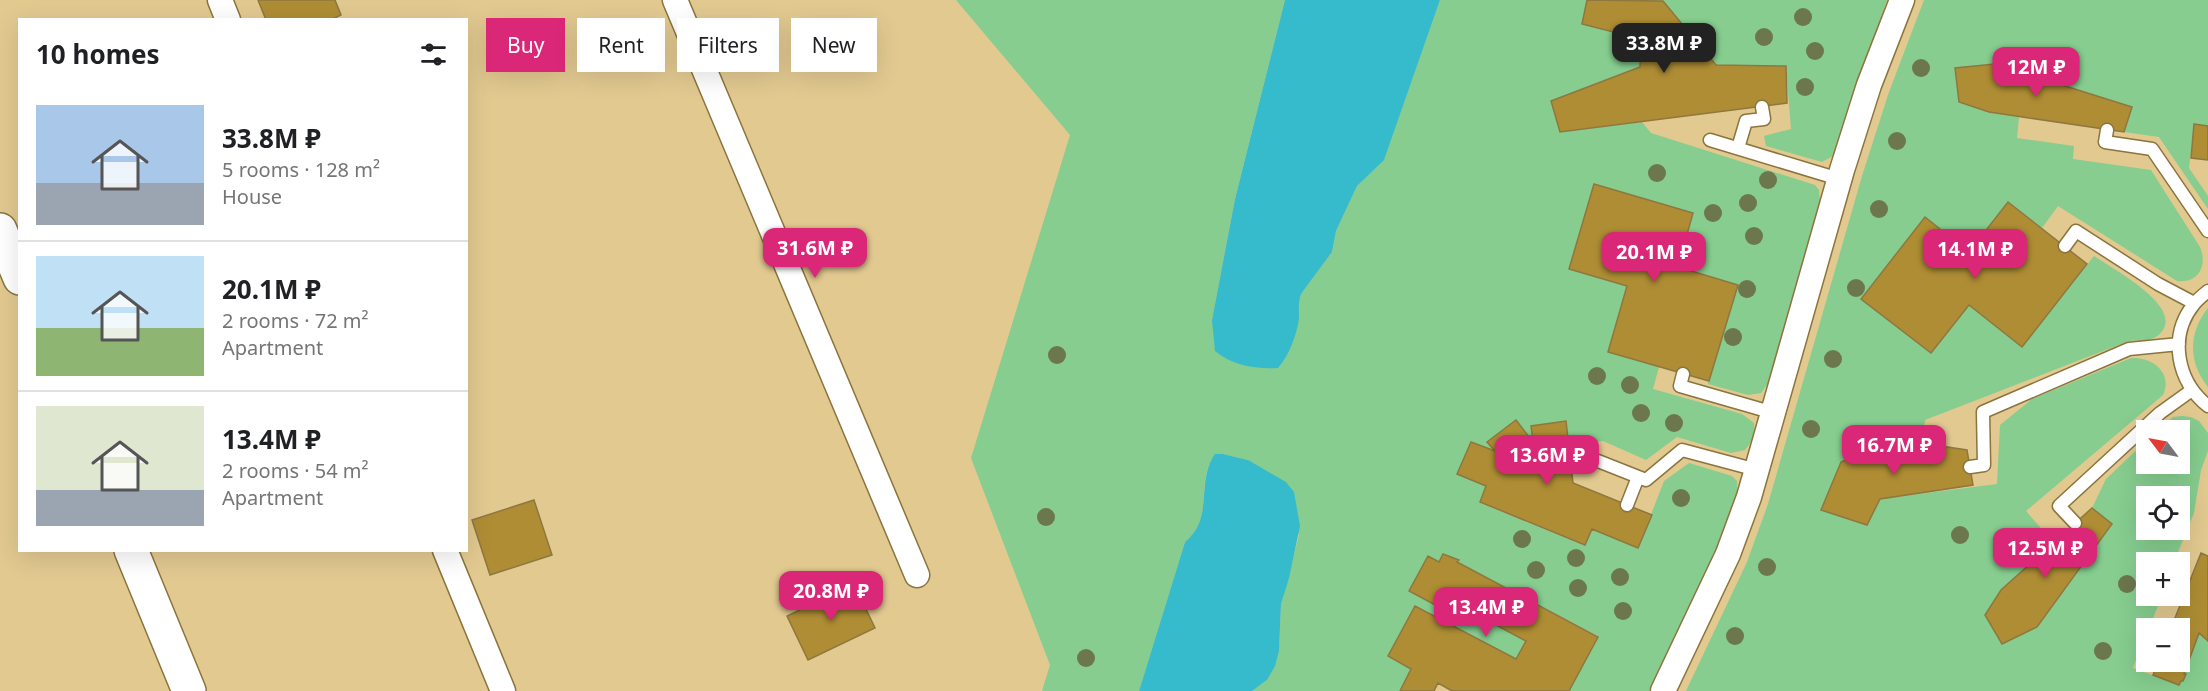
<!DOCTYPE html>
<html lang="en">
<head>
<meta charset="utf-8">
<style>
	body { margin:0; font-family:"Noto Sans",sans-serif; background:#f2f2f2; color:#202124; height:100vh; display:flex; flex-direction:column; font-size:22px; white-space:nowrap }
	* { box-sizing:border-box; margin:0 }
	p { font-size:20px; color:#757577 }
	.icon { flex:none; width:33px; height:33px; fill:none; stroke:currentColor; stroke-width:2; stroke-linecap:round; stroke-linejoin:round }
	.map { position:relative; flex:1; overflow:hidden }
	.sheet { position:absolute; left:18px; top:18px; width:450px; height:534px; display:flex; flex-direction:column; background:#fff; border-radius:0px; box-shadow:0 6px 24px #0002 }
	.sheet>* { flex:none }
	.guide { position:absolute; left:486px; top:18px; width:570px; height:54px; display:flex; gap:12px }
	.needle { width:39px; rotate:302deg }
	.controls { position:absolute; left:2136px; top:420px; display:grid; gap:12px }
	.controls a { display:grid; place-items:center; width:54px; height:54px; border-radius:0px; background:#fff; box-shadow:0 6px 24px #0002; font-size:30px }
	.price { position:absolute; translate:-50% -51px; padding:0 14px; border-radius:12px; background:#db2777; color:#fff; font-size:20px; line-height:39px; filter:drop-shadow(0 2px 3px #0008) }
	.price::after { content:''; position:absolute; left:50%; top:36px; width:18px; height:14px; margin-left:-9px; background:inherit; clip-path:polygon(0 0,100% 0,50% 100%) }
	.price.current { background:#222; color:#fff }
	ul { padding:0; list-style:none }
	li { display:flex; align-items:center; gap:18px; height:150px; padding:0 18px }
	li+li { border-top:2px solid #e0e0e0 }
	li span { display:grid; place-items:center; flex:none; width:168px; height:120px; border-radius:0px; color:#555 }
	li>.icon { margin-inline-start:auto }
	span .icon { width:72px; height:72px; fill:#fffc; stroke-width:1 }
	li b { font-size:26px }
	h2 { display:flex; justify-content:space-between; align-items:center; height:72px; padding:0 18px; font-size:26px }
	.tag { padding:0 21px; border-radius:0px; background:#fff; box-shadow:0 6px 24px #0002; font-size:21px; line-height:54px }
	.tag.current { background:#db2777; color:#fff }
	.map>svg:first-child { display:block }
	.green { fill:#86cd8f; fill-rule:evenodd }
	.water { fill:#36bbcc }
	.building { fill:#ae8d34; stroke:#8e7740; stroke-width:1.5 }
	.lines { fill:none; stroke-linecap:round; stroke-linejoin:round }
	.lane-casing { stroke:#8b743d; stroke-width:15 }
	.street-casing { stroke:#8b743d; stroke-width:27 }
	.secondary-casing { stroke:#8b743d; stroke-width:36 }
	.lane { stroke:#fff; stroke-width:12 }
	.street { stroke:#fff; stroke-width:24 }
	.secondary { stroke:#fff; stroke-width:33 }
	.tree { fill:#6d774d }
</style>
</head>
<body>
<div class="map">
<svg width="2208" height="691" viewBox="0 0 2208 691">
	<rect width="100%" height="100%" fill="#e2c990"/>
	<!-- green -->
	<path class="green" d="M956 0H1285L1235 199 1212 320 1299 317 1298 302 1301 294 1332 252 1336 231 1357 186 1384 159 1440 0H1587L1583 24 1641 39 1640 67 1551 101 1560 132 1642 122 1651 133 1815 185 1819 190 1820 202 1769 382 1761 393 1748 395 1708 384 1738 285 1678 267 1693 213 1627 286 1608 352 1659 367 1653 389 1742 414 1754 423C1755 434 1752 442 1745 450L1731 453 1677 437 1646 460 1603 441 1568 445 1565 421 1531 426 1533 442 1516 420 1488 441 1495 451 1471 442 1457 474 1486 486 1480 503 1584 545 1592 529 1638 548 1664 481 1689 463 1732 476 1737 481V493L1716 549 1692 604 1649 691H1569L1598 636 1457 562 1458 560 1443 554 1439 562 1428 556 1410 591 1450 613 1455 603 1526 641 1516 659 1415 606 1388 656 1411 669 1400 691H1252L1267 680 1279 651 1281 604 1299 535 1248 460 1223 454 1215 455C1194 483 1216 515 1185 542L1139 691H1042L1050 665 971 458 1070 135Z
		M1597 0H1887L1835 150 1833 156 1822 162 1766 146 1764 136 1791 129 1786 66 1716 65 1663 1Z
		M1924 0H2208V126L2194 125 2189 168 2208 196V209L2159 137 2124 132 2131 107 1995 64 1955 68 1959 101 1989 112 2019 117 2017 138 2074 146 2073 159 2151 170 2200 247C2208 266 2198 284 2177 281L2058 206 2042 228 2008 202 1969 252 1862 299 1931 353 1969 305 2022 347 2094 256C2111 268 2180 304 2163 330 2160 335 2154 339 2148 340 2142 341 2135 340 2129 341L1925 420 1922 443 1841 462 1821 510 1867 525 1880 499 1997 484 2000 425 2032 399 2131 358C2153 357 2173 373 2163 395L2026 511 2053 542 2001 590 1985 615 2002 644 2037 627 2112 525 2092 508 2106 479 2146 441V464H2180V430H2158L2173 417 2182 416 2191 417 2199 421 2208 433V451L2201 470 2194 513 2174 562H2146V596H2162L2149 628H2146V634L2133 668 2179 685 2181 681H2183L2186 674H2184L2199 633 2208 641V691H1686L1747 562 1768 504 1862 176 1889 92ZM2146 496H2180V530H2146Z
		M2208 308V387C2188 362 2188 333 2208 308Z"/>
	<!-- water -->
	<path class="water" d="M1285 0H1440L1384 160 1357 186 1336 231 1332 252 1301 294C1298 302 1299 309 1299 318 1297 334 1289 356 1278 368 1255 369 1233 366 1215 351L1212 320 1235 199Z
		M1215 454H1223L1248 460 1286 482 1294 492 1300 526 1289 578 1281 604 1279 651 1275 666 1267 680 1252 691H1139L1185 542C1215 517 1195 483 1215 454Z"/>
	<!-- building -->
	<path class="building" d="M258 0H335L341 15 331 20H266Z
		M1587 0 1663 1 1716 65 1786 66 1787 103 1560 132 1551 101 1640 67 1641 39 1582 24Z
		M1995 64 2132 107 2124 132 1989 112 1959 102 1955 68Z
		M2194 124 2208 126V160L2191 158Z
		M1594 184 1693 213 1678 267 1738 285 1709 381 1608 352 1627 286 1569 269Z
		M2008 202 2087 264 2022 347 1969 305 1931 353 1861 299 1925 217 1969 252Z
		M1516 420 1533 442 1531 426 1566 421 1573 483 1652 515 1638 548 1592 529 1585 545 1480 502 1486 486 1457 474 1471 442 1495 451 1487 442Z
		M1894 439 1967 450 1973 485 1880 499 1867 525 1821 510 1841 462Z
		M534 500 552 555 490 575 472 520Z
		M2092 508 2112 524 2037 627 2002 644 1985 615 2001 590Z
		M2201 553 2208 556V641L2199 633 2184 674H2186L2183 681H2181L2179 685 2153 675 2158 662H2180V628H2171Z
		M1443 554 1459 560 1457 562 1598 637 1569 691H1452L1438 683 1434 691H1400L1411 669 1388 656 1415 606 1516 659 1526 641 1455 603 1450 613 1409 591 1428 556 1439 562Z
		M854 584 875 628 808 660 787 616Z"/>
	<g class="lines">
		<!-- lane casing -->
		<g class="lane-casing">
			<path id="lane" d="M2107 130 2105 142 2152 149 2208 231
				M1710 140 1839 179
				M1738 148 1746 121 1764 119 1762 107
				M2065 246 2076 231 2158 284 2194 303
				M2208 291C2203 295 2198 299 2194 304 2168 336 2177 382 2208 406
				M1683 374 1680 386 1774 413
				M1598 461 1646 480 1682 450 1757 470
				M1970 467 1984 465 1983 412 2129 349 2179 344
				M1627 505 1638 477
				M2075 523 2059 506 2160 413 2192 390"/>
		</g>
		<!-- street casing -->
		<g class="street-casing">
			<path id="street" d="M220 0 228 20
				M675 0 917 575
				M445 550 503 691
				M1663 691 1728 554 1749 497 1842 170 1869 85 1902 0"/>
		</g>
		<!-- secondary casing -->
		<g class="secondary-casing">
			<path id="secondary" d="M0 230 20 278
				M131 550 189 691"/>
		</g>
		<!-- lane -->
		<use href="#lane" class="lane"/>
		<!-- street -->
		<use href="#street" class="street"/>
		<!-- secondary -->
		<use href="#secondary" class="secondary"/>
	</g>
	<!-- trees -->
	<g class="tree">
		<circle cx="1803" cy="17" r="9"/>
		<circle cx="1764" cy="37" r="9"/>
		<circle cx="1815" cy="51" r="9"/>
		<circle cx="1921" cy="68" r="9"/>
		<circle cx="1805" cy="87" r="9"/>
		<circle cx="1897" cy="141" r="9"/>
		<circle cx="1657" cy="173" r="9"/>
		<circle cx="1768" cy="180" r="9"/>
		<circle cx="1748" cy="203" r="9"/>
		<circle cx="1879" cy="209" r="9"/>
		<circle cx="1713" cy="213" r="9"/>
		<circle cx="1754" cy="236" r="9"/>
		<circle cx="1856" cy="288" r="9"/>
		<circle cx="1747" cy="289" r="9"/>
		<circle cx="1733" cy="337" r="9"/>
		<circle cx="1057" cy="355" r="9"/>
		<circle cx="1833" cy="359" r="9"/>
		<circle cx="1597" cy="376" r="9"/>
		<circle cx="1630" cy="385" r="9"/>
		<circle cx="1641" cy="413" r="9"/>
		<circle cx="1674" cy="423" r="9"/>
		<circle cx="1811" cy="429" r="9"/>
		<circle cx="1681" cy="498" r="9"/>
		<circle cx="1046" cy="517" r="9"/>
		<circle cx="1960" cy="535" r="9"/>
		<circle cx="1522" cy="539" r="9"/>
		<circle cx="1576" cy="558" r="9"/>
		<circle cx="1767" cy="567" r="9"/>
		<circle cx="1536" cy="570" r="9"/>
		<circle cx="1620" cy="577" r="9"/>
		<circle cx="2127" cy="584" r="9"/>
		<circle cx="1578" cy="588" r="9"/>
		<circle cx="1623" cy="611" r="9"/>
		<circle cx="1735" cy="636" r="9"/>
		<circle cx="2103" cy="651" r="9"/>
		<circle cx="1086" cy="658" r="9"/>
	</g>
</svg>
<div class="controls">
<a><svg class="needle" viewBox="-14 -14 28 28"><path d="M0-13l5 13h-10z" fill="#e53935"/><path d="M0 13l5-13h-10z" fill="#757577"/></svg></a>
<a><svg class="icon" aria-label="locate" viewBox="0 0 24 24"><circle cx="12" cy="12" r="6"/><path d="M12 2v4M12 18v4M2 12h4M18 12h4"/></svg></a>
<a>+</a>
<a>−</a>
</div>
<b class="price current" style="left:1664px;top:74px">33.8M ₽</b>
<b class="price" style="left:2036px;top:98px">12M ₽</b>
<b class="price" style="left:815px;top:279px">31.6M ₽</b>
<b class="price" style="left:1975px;top:280px">14.1M ₽</b>
<b class="price" style="left:1654px;top:283px">20.1M ₽</b>
<b class="price" style="left:1894px;top:476px">16.7M ₽</b>
<b class="price" style="left:1547px;top:486px">13.6M ₽</b>
<b class="price" style="left:2045px;top:579px">12.5M ₽</b>
<b class="price" style="left:831px;top:622px">20.8M ₽</b>
<b class="price" style="left:1486px;top:638px">13.4M ₽</b>
<div class="guide">
<a class="tag current">Buy</a>
<a class="tag">Rent</a>
<a class="tag">Filters</a>
<a class="tag">New</a>
</div>
<section class="sheet">
<h2>10 homes<svg class="icon" aria-label="filters" viewBox="0 0 24 24"><path d="M4 7h16M4 17h16"/><circle cx="9" cy="7" r="2"/><circle cx="15" cy="17" r="2"/></svg></h2>
<ul>
<li><span style="background:linear-gradient(#a9c7e8 65%,#9aa5b1 0)"><svg class="icon" aria-label="home" viewBox="0 0 24 24"><path d="M3 11l9-7 9 7M6 9v11h12V9"/></svg></span><div><b>33.8M ₽</b><p>5 rooms · 128 m²</p><p>House</p></div></li>
<li><span style="background:linear-gradient(#bfe0f5 60%,#8fb573 0)"><svg class="icon" aria-label="home" viewBox="0 0 24 24"><path d="M3 11l9-7 9 7M6 9v11h12V9"/></svg></span><div><b>20.1M ₽</b><p>2 rooms · 72 m²</p><p>Apartment</p></div></li>
<li><span style="background:linear-gradient(#dfe7d0 70%,#9aa5b1 0)"><svg class="icon" aria-label="home" viewBox="0 0 24 24"><path d="M3 11l9-7 9 7M6 9v11h12V9"/></svg></span><div><b>13.4M ₽</b><p>2 rooms · 54 m²</p><p>Apartment</p></div></li>
</ul>
</section>
</div>
</body>
</html>
